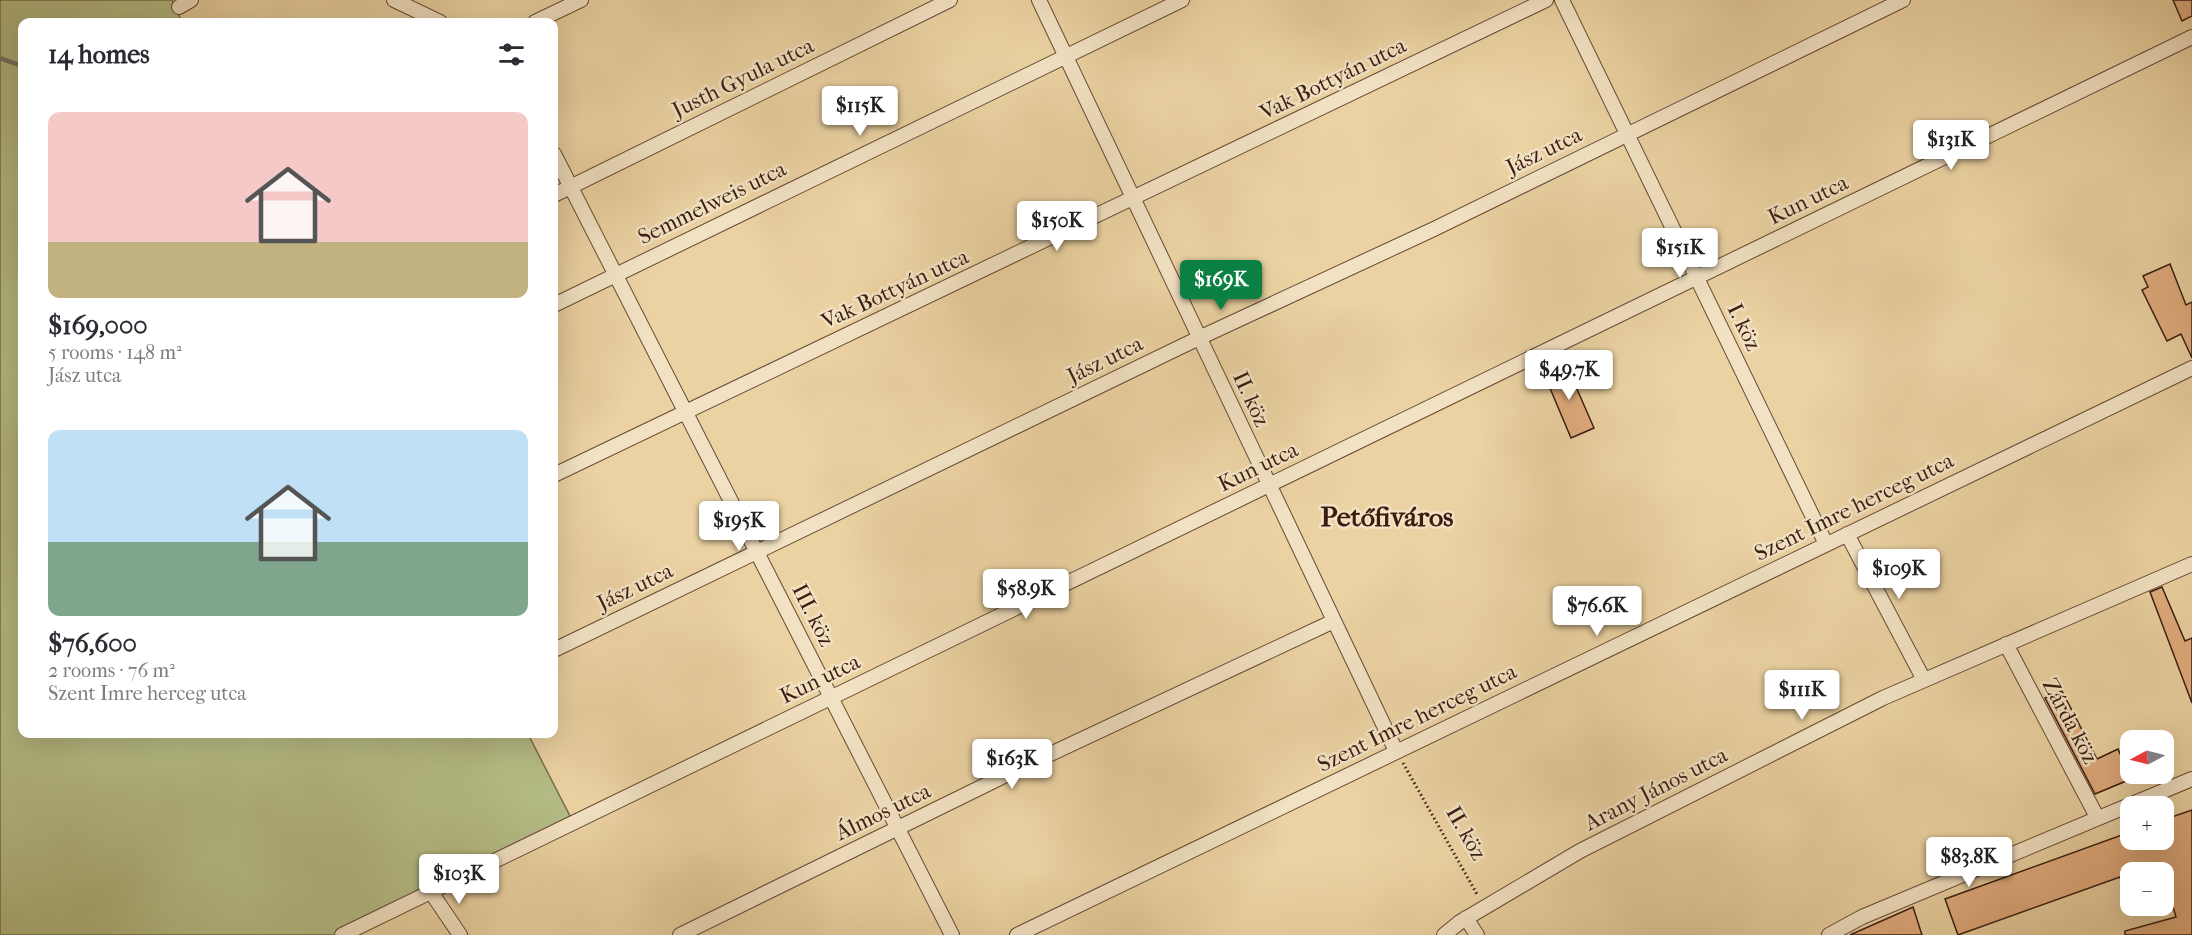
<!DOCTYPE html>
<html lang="en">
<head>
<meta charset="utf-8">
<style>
	body { margin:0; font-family:"IM FELL French Canon",serif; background:#f7f7f7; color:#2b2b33; height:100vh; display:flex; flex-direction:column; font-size:22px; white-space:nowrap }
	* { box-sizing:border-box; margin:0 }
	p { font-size:20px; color:#7c7c81 }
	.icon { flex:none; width:33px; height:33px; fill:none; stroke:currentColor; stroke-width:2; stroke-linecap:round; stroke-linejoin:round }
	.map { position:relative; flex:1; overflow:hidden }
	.sheet { position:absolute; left:18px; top:18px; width:540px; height:720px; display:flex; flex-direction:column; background:#fff; border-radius:12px; box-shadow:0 6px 24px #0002 }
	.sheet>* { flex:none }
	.needle { width:39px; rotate:263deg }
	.controls { position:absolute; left:2120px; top:730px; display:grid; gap:12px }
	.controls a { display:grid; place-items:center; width:54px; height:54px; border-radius:12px; background:#fff; box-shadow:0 6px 24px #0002; font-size:30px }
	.price { position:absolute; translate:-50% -51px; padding:0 14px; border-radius:6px; background:#fff; color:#222; font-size:20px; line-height:39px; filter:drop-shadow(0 2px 3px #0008) }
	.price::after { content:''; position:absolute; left:50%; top:36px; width:18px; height:14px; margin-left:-9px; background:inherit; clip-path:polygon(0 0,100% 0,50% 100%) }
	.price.selected { background:#0b8043; color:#fff }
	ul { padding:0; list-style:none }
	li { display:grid; align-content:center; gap:12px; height:318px; padding:0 30px }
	li span { display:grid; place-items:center; height:186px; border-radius:12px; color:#555 }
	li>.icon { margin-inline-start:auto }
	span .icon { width:108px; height:108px; fill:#fffc; stroke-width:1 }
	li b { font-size:26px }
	h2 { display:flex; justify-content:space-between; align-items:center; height:72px; padding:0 30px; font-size:26px }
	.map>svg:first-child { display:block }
	.green { fill:#b5bd86; stroke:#776d4c; stroke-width:1.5 }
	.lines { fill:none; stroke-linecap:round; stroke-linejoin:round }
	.stream { stroke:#73796e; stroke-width:4.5 }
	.building { fill:#e1ac7e; stroke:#391d11; stroke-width:1.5 }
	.minor-casing { stroke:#664a35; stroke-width:16 }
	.path { stroke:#391d11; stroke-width:3; stroke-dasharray:1.5 3; stroke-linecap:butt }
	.minor { stroke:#f2e2c3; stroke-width:14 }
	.labels { text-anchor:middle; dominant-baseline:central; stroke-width:5; stroke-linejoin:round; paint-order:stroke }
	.street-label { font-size:22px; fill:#391d11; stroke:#f2e2c3 }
	.district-label { font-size:28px; font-weight:bold; fill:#391d11; stroke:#f2e2c3 }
</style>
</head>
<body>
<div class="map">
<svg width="2192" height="935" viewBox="0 0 2192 935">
	<rect width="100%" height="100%" fill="#ebd2a2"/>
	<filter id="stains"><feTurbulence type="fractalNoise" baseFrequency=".00333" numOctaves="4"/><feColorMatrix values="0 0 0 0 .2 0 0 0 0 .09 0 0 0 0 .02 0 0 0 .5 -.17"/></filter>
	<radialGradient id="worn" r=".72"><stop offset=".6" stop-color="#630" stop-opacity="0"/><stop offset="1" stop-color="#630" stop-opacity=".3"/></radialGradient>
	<!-- green -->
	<path class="green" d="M0 0H172L182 22H22V734H528L572 820 336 935H0Z"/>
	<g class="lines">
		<!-- stream -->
		<path class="stream" d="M0 58 22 66"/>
	</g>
	<!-- building -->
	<path class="building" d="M2173 0H2192V16L2182 21Z
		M2170 264 2186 305 2192 302V358L2181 334 2167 341 2142 290 2148 287 2143 276Z
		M1566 364 1594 428 1571 438 1544 374Z
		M2162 587 2185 641 2192 638V703L2150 592Z
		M2062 691 2097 759 2118 749 2131 779 2095 794 2045 698Z
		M2192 810V935H2125V931L2176 917 2163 873H2130V900H2127L2120 877 1958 935 1945 899 2130 832V840H2163V820Z
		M1913 907 1922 935H1850Z"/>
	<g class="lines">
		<!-- minor casing -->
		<g class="minor-casing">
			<path id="minor" d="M394 0 440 22
				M1039 0 1396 751
				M1562 0 1826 544
				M179 7 191 0
				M535 22 581 0
				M554 154 952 935
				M554 195 950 0
				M554 305 1182 0
				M554 475 1546 0
				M1847 534 1924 680
				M2006 644 2097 817
				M554 650 1199 338 1434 229 1903 0
				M431 892 460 935
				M1466 918 1477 935
				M342 935 2192 37
				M680 935 1012 772 1334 621
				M1017 935 2192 368
				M1444 935 1460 922 1580 851 1883 698 2192 564
				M1829 935 1862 917 2192 779"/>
		</g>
		<!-- path -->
		<path class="path" d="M1403 763 1478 896"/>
		<!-- minor -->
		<use href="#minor" class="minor"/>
	</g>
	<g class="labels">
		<!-- street labels -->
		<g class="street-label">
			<text transform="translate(743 78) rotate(-26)">Justh Gyula utca</text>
			<text transform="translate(1333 79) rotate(-26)">Vak Bottyán utca</text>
			<text transform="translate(1544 151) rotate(-26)">Jász utca</text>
			<text transform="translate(1808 200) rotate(-26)">Kun utca</text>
			<text transform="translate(712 203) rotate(-26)">Semmelweis utca</text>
			<text transform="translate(895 289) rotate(-25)">Vak Bottyán utca</text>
			<text transform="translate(1744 327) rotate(64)">I. köz</text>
			<text transform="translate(1105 360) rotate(-26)">Jász utca</text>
			<text transform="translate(1251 399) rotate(65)">II. köz</text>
			<text transform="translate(1258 467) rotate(-26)">Kun utca</text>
			<text transform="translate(1854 507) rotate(-26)">Szent Imre herceg utca</text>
			<text transform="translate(635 587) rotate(-26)">Jász utca</text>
			<text transform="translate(813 615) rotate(63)">III. köz</text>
			<text transform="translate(820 679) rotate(-26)">Kun utca</text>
			<text transform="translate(1417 718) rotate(-26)">Szent Imre herceg utca</text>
			<text transform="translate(2070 721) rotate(62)">Zárda köz</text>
			<text transform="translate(1656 789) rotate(-27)">Arany János utca</text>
			<text transform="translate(883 812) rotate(-26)">Álmos utca</text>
			<text transform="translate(1466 833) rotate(60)">II. köz</text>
		</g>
		<!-- district labels -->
		<g class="district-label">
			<text x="1387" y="516">Petőfiváros</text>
		</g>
	</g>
	<rect width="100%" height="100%" filter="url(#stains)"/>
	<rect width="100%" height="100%" fill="url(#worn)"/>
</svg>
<div class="controls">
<a><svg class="needle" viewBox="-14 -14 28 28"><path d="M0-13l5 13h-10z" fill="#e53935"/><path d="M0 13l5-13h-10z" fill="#7c7c81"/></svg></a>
<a>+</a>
<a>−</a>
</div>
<b class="price" style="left:860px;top:137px">$115K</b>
<b class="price" style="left:1951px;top:171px">$131K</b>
<b class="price" style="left:1057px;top:252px">$150K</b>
<b class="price" style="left:1680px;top:279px">$151K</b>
<b class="price selected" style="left:1221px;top:311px">$169K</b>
<b class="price" style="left:1569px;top:401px">$49.7K</b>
<b class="price" style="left:739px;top:552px">$195K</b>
<b class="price" style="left:1899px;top:600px">$109K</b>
<b class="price" style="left:1026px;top:620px">$58.9K</b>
<b class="price" style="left:1597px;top:637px">$76.6K</b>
<b class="price" style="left:1802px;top:721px">$111K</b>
<b class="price" style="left:1012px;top:790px">$163K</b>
<b class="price" style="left:1969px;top:888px">$83.8K</b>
<b class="price" style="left:459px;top:905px">$103K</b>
<section class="sheet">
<h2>14 homes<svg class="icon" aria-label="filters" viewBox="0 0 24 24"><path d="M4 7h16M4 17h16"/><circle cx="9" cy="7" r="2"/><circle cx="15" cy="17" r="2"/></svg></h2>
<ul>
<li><span style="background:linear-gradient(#f6c9c9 70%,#c2b280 0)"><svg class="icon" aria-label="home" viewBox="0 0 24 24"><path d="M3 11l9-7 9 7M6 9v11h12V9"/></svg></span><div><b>$169,000</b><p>5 rooms · 148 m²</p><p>Jász utca</p></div></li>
<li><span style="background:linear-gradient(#bfe0f5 60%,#7fa58c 0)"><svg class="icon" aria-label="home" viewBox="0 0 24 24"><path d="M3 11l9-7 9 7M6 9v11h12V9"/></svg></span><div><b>$76,600</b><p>2 rooms · 76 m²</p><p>Szent Imre herceg utca</p></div></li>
</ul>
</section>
</div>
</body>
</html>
